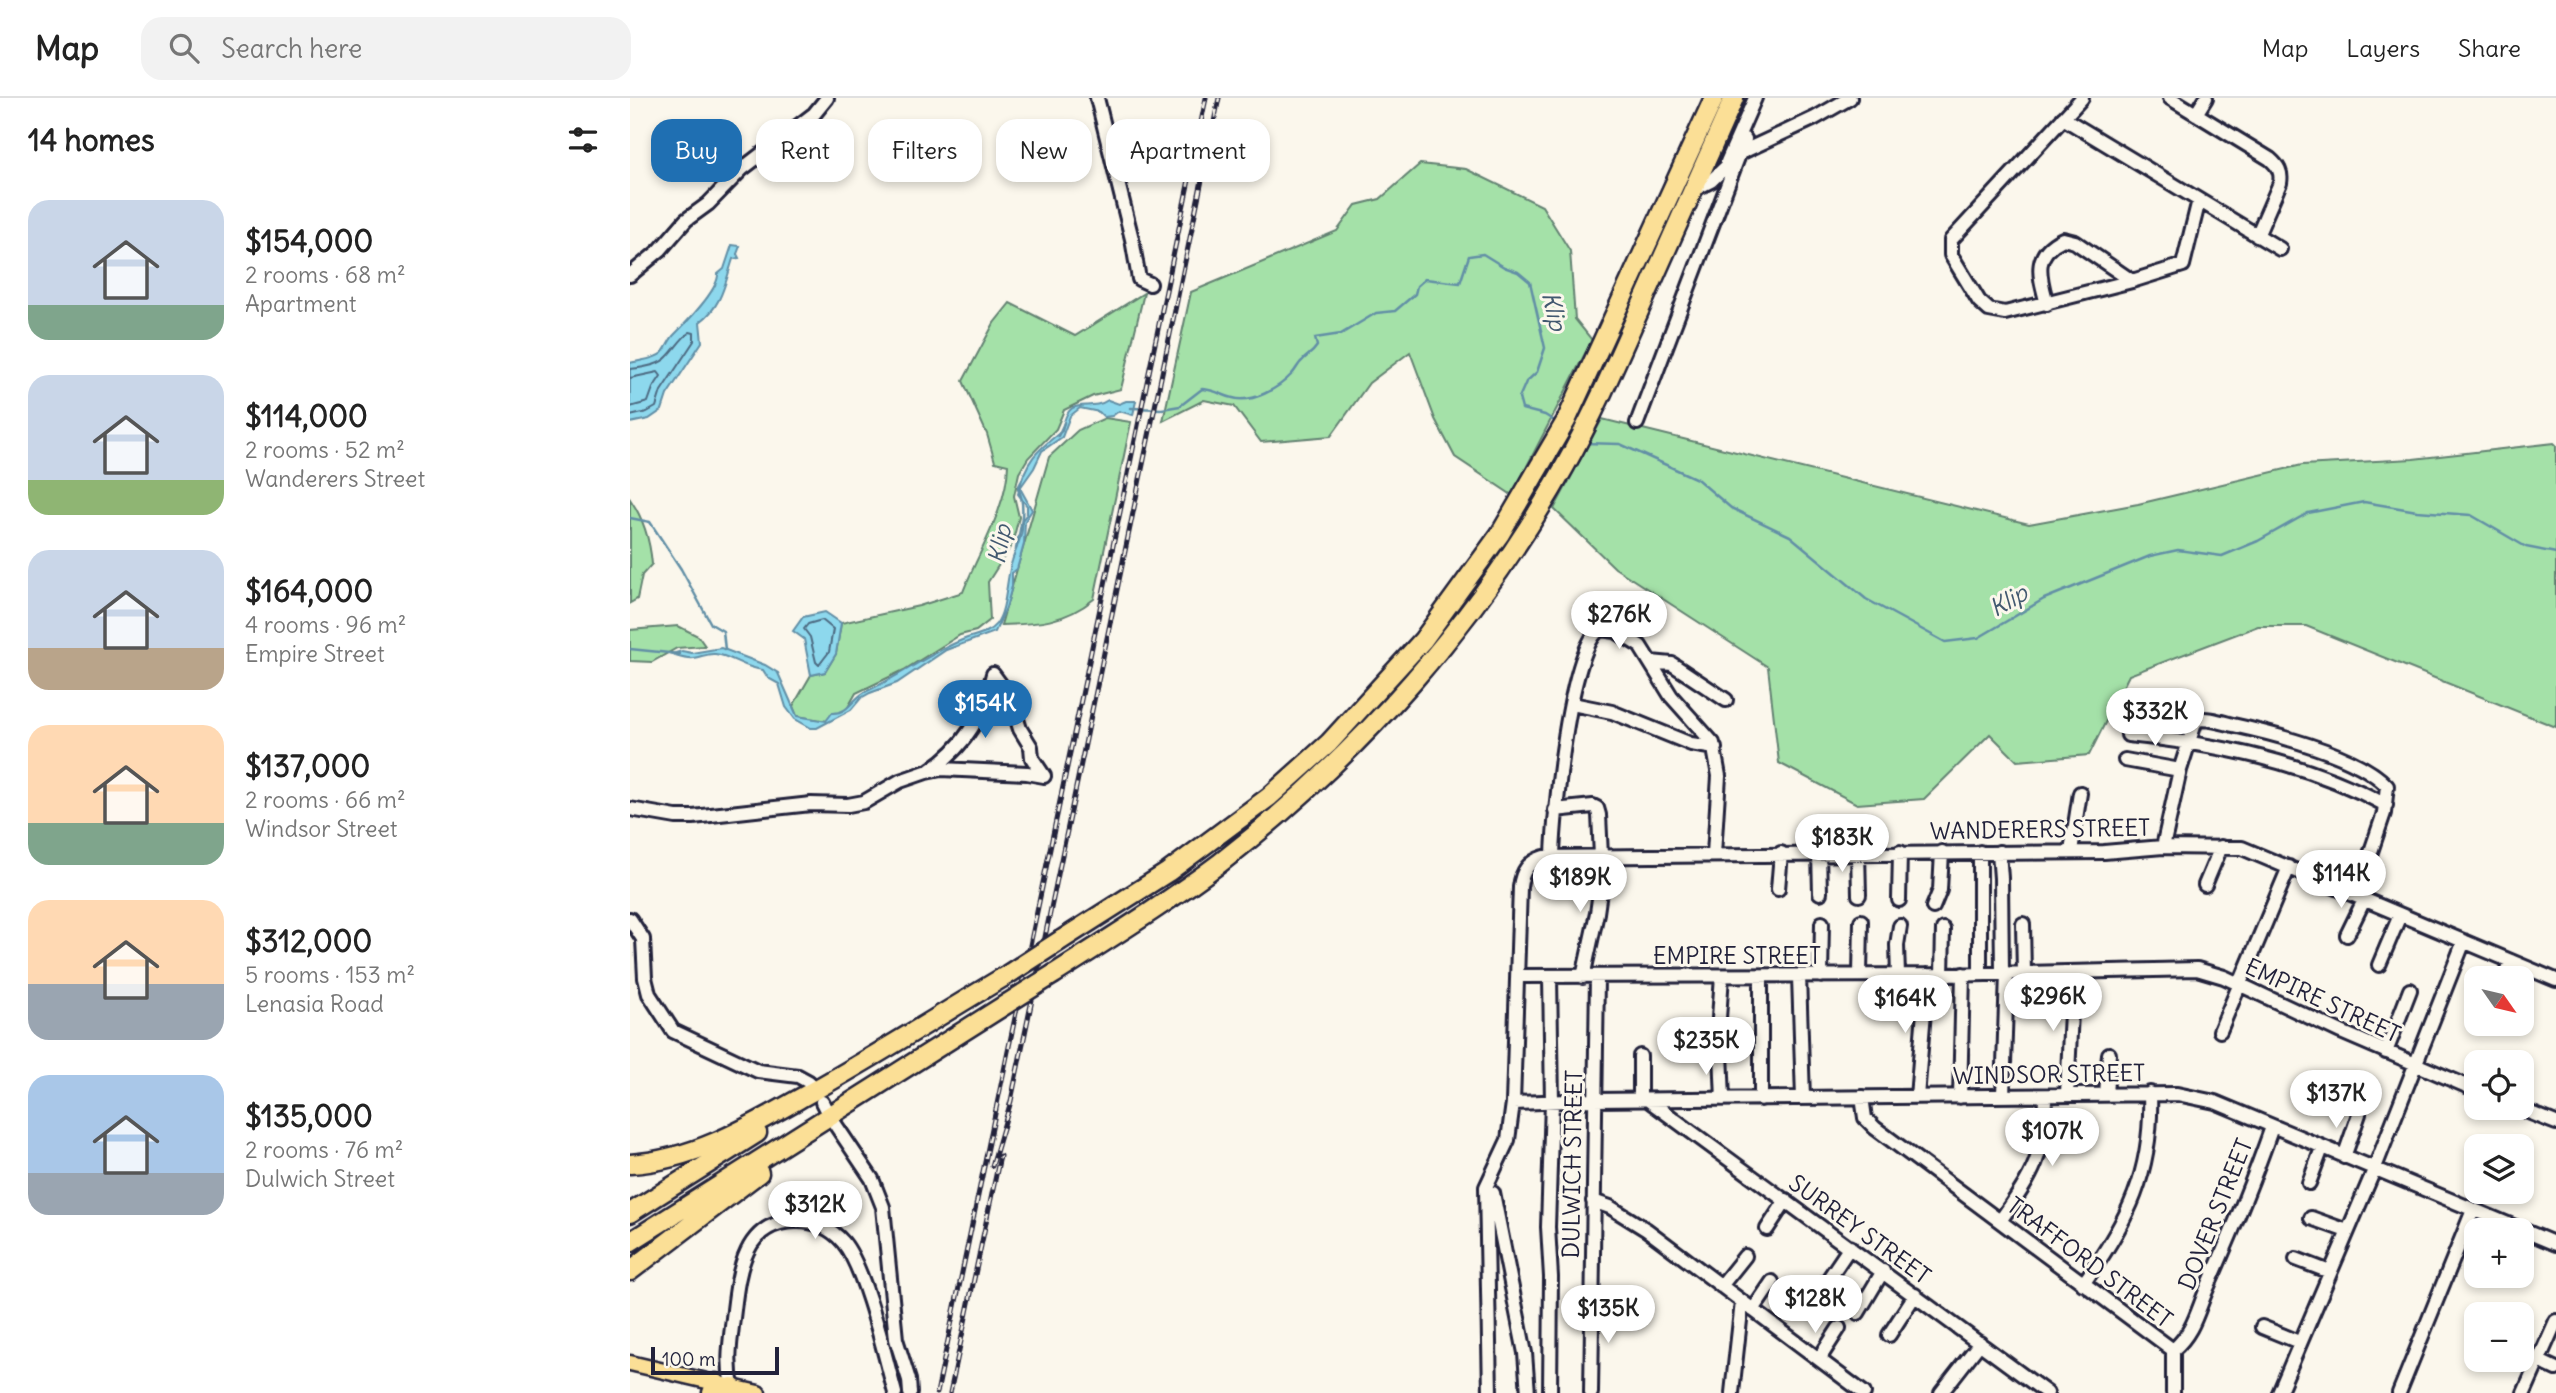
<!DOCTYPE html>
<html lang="en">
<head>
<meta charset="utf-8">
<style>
	body { margin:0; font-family:Delius,sans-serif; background:#f2f2f2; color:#222; height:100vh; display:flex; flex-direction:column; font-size:26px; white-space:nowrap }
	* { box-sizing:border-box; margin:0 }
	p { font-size:23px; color:#767676 }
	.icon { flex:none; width:38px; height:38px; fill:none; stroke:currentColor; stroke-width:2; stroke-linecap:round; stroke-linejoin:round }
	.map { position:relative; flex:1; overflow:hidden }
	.details { display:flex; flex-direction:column; background:#fff; width:630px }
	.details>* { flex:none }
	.hud { position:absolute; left:21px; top:21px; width:665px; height:63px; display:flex; gap:14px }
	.needle { width:46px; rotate:124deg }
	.controls { position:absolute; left:1834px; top:868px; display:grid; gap:14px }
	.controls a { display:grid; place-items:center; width:70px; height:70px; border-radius:14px; background:#fff; box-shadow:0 4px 10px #0003; font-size:35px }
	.scale { position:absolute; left:21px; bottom:18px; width:128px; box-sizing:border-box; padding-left:7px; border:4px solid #22223b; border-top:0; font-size:19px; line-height:24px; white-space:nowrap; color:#22223b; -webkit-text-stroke:5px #fbf7ec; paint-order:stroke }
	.price { position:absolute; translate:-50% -60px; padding:0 16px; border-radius:24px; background:#fff; color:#222; font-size:23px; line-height:46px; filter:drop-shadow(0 2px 4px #0008) }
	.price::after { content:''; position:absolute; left:50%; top:42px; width:21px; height:16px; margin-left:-10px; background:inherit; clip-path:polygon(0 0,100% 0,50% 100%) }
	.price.active { background:#1f6fb2; color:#fff }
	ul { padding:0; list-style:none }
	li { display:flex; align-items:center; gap:21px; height:175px; padding:0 28px }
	li span { display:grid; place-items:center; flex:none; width:196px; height:140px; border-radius:21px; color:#555 }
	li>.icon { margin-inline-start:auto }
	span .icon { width:84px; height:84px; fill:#fffc; stroke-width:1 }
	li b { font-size:30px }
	h2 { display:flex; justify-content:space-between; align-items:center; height:84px; padding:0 28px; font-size:30px }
	.pill { padding:0 24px; border-radius:21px; background:#fff; box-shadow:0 4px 10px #0003; font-size:24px; line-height:63px }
	.pill.active { background:#1f6fb2; color:#fff }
	header { display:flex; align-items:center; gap:42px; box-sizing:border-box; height:98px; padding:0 35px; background:#fff; border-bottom:2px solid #e0e0e0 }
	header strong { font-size:33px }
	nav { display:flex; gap:38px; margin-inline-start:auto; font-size:24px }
	.search { width:490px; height:63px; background:#f2f2f2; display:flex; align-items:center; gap:18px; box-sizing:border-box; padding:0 24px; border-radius:21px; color:#767676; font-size:26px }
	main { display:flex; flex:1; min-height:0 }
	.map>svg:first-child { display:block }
	.green { fill:#a4e1a8; stroke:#638272; stroke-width:2 }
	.water { fill:#8dd8ed; stroke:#628fa6; stroke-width:2 }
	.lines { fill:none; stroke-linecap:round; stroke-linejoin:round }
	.shore { stroke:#4d6b82; stroke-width:2 }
	.stream { stroke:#628fa6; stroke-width:2.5 }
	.minor-casing { stroke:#22223b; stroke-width:18 }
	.major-casing { stroke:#22223b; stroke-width:19 }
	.highway-casing { stroke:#22223b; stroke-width:23 }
	.minor { stroke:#fbf7ec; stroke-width:12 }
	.major { stroke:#fbdf96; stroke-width:14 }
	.highway { stroke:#fbdf96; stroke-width:18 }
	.rail-casing { stroke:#22223b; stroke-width:5 }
	.rail { stroke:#fbf7ec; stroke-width:2.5; stroke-dasharray:8; stroke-linecap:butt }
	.highway-bridge-casing { stroke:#22223b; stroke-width:23; stroke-linecap:butt }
	.highway-bridge { stroke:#fbdf96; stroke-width:18 }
	.labels { text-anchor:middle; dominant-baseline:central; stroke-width:6; stroke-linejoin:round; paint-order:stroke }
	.street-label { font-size:23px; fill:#22223b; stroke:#fbf7ec }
	.water-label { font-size:24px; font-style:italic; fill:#425970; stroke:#fbf7ec }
</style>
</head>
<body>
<header>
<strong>Map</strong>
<div class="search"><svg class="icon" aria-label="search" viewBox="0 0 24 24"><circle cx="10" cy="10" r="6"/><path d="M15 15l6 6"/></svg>Search here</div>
<nav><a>Map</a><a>Layers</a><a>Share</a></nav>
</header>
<main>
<section class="details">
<h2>14 homes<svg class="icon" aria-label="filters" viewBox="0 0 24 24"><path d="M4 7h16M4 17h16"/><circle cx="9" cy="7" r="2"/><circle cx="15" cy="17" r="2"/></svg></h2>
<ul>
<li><span style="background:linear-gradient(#c9d6e8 75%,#7fa58c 0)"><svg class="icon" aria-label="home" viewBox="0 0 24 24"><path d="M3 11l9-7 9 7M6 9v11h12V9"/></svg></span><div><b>$154,000</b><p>2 rooms · 68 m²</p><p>Apartment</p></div></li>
<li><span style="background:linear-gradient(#c9d6e8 75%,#8fb573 0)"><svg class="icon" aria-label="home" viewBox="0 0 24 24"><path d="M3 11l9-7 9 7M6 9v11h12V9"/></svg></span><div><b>$114,000</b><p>2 rooms · 52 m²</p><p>Wanderers Street</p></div></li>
<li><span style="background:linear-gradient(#c9d6e8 70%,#b9a48a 0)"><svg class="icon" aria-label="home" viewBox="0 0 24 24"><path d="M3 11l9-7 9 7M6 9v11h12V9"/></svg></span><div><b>$164,000</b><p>4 rooms · 96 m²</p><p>Empire Street</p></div></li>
<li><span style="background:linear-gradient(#ffd9b3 70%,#7fa58c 0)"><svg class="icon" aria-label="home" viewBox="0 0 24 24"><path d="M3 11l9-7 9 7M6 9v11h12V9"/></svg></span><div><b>$137,000</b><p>2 rooms · 66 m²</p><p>Windsor Street</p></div></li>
<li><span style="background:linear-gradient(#ffd9b3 60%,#9aa5b1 0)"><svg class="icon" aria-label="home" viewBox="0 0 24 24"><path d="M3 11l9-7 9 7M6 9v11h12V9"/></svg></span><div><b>$312,000</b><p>5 rooms · 153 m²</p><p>Lenasia Road</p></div></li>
<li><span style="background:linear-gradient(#a9c7e8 70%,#9aa5b1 0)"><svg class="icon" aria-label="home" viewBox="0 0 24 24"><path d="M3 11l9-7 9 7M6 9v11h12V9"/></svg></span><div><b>$135,000</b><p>2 rooms · 76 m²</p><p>Dulwich Street</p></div></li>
</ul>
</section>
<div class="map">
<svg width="1926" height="1295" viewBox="0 0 1926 1295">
	<rect width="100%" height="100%" fill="#fbf7ec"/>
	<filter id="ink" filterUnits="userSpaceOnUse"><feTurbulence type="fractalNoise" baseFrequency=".0143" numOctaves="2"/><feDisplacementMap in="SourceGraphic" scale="14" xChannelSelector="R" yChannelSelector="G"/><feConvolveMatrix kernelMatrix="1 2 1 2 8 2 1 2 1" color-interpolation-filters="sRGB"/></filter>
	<g filter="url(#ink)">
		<!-- green -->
		<path class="green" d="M790 66 836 71 912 108 940 153 945 221 962 242 882 397 825 359 805 321 780 254 739 285 701 338 631 344 604 308 574 302 533 323 561 194 707 133 726 107 750 101Z
			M514 195 491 291 463 298 434 312 426 331 398 360 389 375 384 398 389 419 382 446 358 484 360 522 346 533 330 537 274 572 226 595 217 611 197 623 167 618 163 608 181 577 195 574 206 556 211 525 289 508 333 494C348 455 377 410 378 367L365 364 357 336 333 283 364 225 380 205 445 238Z
			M475 320 501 324 464 501C434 525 407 526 371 527L419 359 448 332Z
			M972 321 1399 426 1508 406 1672 367 1783 361 1924 345 1926 347V629L1676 528H1628L1499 577 1459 657 1387 663 1360 636 1294 701 1227 706 1149 665 1138 569 985 470 924 411Z
			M0 401C14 421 20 443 22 466L12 477 7 501 0 505Z
			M48 528 68 538 75 548 47 550 22 564 0 563V532Z"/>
		<!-- water -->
		<path class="water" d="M102 147 110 148 107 156 109 160 103 161C95 185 92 208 70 224L72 244 37 297 32 312 19 321 0 325V265C10 262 24 262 32 255 37 250 39 242 44 237 55 226 89 191 88 176L94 171Z
			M478 302 489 306 496 303H506L503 317 489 313 482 318 474 319 469 314 450 310 440 318 432 339 412 353 404 370 390 390 402 412 395 423 394 446 387 471 382 475V488L376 510 365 534 316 552 267 585 240 595 231 600 221 612 187 630H181L165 621 156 609 149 586 138 580 133 572C113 570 102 558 85 556 77 555 72 559 63 560 56 561 49 558 42 556L52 553 62 555 91 550 135 567 148 575 167 618 196 623 202 615C219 616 223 599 237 593 270 578 300 555 332 542 344 537 358 536 366 526 377 512 376 480 382 463 386 449 394 437 392 422L397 416V408L388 396C395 363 406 353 432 333 438 293 458 316 478 302Z
			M195 514 211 525 206 556 195 574 181 577 174 541 163 533 173 519Z"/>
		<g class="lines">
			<!-- shore -->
			<path class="shore" d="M0 271C11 270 29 268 37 259 46 250 50 241 60 234L64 235V243L31 293 26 309 17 314 0 318
				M0 280 28 274 31 278 23 290 18 304 0 309
				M192 522 203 531 199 554 189 567 186 564 180 539 174 531 178 526Z"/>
			<!-- stream -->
			<path class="stream" d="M501 310 532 311 550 308 572 291C587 292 590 297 603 300 622 306 649 290 662 276 666 272 668 266 672 263 678 256 681 257 687 248L685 240 711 236 746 215 765 213 785 196 787 188 795 181 830 185 839 158 853 156 874 169 888 174 900 184 915 250 907 274 896 284 889 300 892 311 915 317 926 324
				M428 338 434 325
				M954 345 990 346 1067 381 1101 410 1160 438 1236 501 1315 544 1348 540 1414 501 1520 458 1548 452 1592 458 1628 443 1678 415 1734 404 1787 413 1841 417 1896 449 1926 455
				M0 420 20 424 51 471 81 526 93 533 95 552
				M386 451C390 432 397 409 388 390L391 384
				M0 551 49 556"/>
			<!-- minor casing -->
			<g class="minor-casing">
				<path id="minor" d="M467 0 502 141 509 181 520 186
					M1452 0 1321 142V157L1349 203 1359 212 1375 215 1502 183 1553 167 1569 102
					M1540 0 1640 61C1648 68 1652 74 1650 85L1627 138
					M1566 16 1576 0
					M1433 20 1650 151
					M1097 64 1125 0
					M1063 92 1081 83 1110 55 1185 20 1220 0
					M0 177 30 152 56 122 78 106 112 71 184 16 197 0
					M1417 206C1410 179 1401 156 1433 141L1445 144 1502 183
					M1007 325 1115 41
					M1021 564 1042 566 1096 602
					M363 576 380 599 390 631 401 649 402 660 414 678
					M942 606 982 614 1061 646 1085 650
					M1498 637C1587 646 1677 664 1756 707
					M1495 662 1550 672
					M300 672C335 649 354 617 363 576
					M0 711 46 719H63L181 706 218 707 234 704 270 683 296 674 311 671 397 675 414 678
					M925 712 963 708 967 710 969 717 971 758
					M1533 749 1550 672 1566 622C1577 619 1591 624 1603 627 1644 636 1729 657 1757 688L1754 715 1726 798
					M1441 753 1450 695
					M1228 754 1229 797
					M1350 754V876
					M1369 754 1371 780 1372 875
					M1189 755 1190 795
					M923 758C924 719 939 552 970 531L986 533 1010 548 1041 598 1083 645 1089 678 1084 756
					M1575 787 1591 749
					M1148 791 1151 755
					M1269 802 1270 754
					M1303 809 1310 792 1312 754
					M0 821 13 841 15 880 19 896 43 933 128 973 168 978 179 984
					M1393 826 1394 875
					M1717 837 1734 802
					M1749 867 1770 817
					M1230 877 1231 823
					M1268 877 1267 847 1270 828
					M1312 877 1313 831
					M888 878 1312 877 1567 871 1594 879 1711 934 1846 992
					M1131 878V1001
					M1169 878 1173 1000
					M1191 878 1192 825
					M953 879 967 815 975 758
					M1875 880 1881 863
					M1089 920 1092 878
					M1590 933 1659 769
					M1756 954 1780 892
					M1091 955 1093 1001
					M1437 996 1441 914V874
					M1476 996 1479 956
					M1373 998 1377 875
					M1232 999 1235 1020 1245 1030 1543 1252
					M1287 999 1297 877
					M1330 999 1333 876
					M1010 1002V958
					M1018 1002 1417 1295
					M192 1004 195 1010
					M883 1005 964 1002 1547 996 1585 1004 1926 1146
					M1888 1010 1926 1025
					M205 1026 242 1081 253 1109 266 1241 279 1282 280 1295
					M1714 1059 1729 1016
					M1679 1085 1692 1050
					M863 1095 895 1255 898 1295
					M963 1103 980 1109 1017 1132 1234 1295
					M1681 1120 1717 1133
					M1370 1123C1405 1073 1414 1060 1415 998
					M1137 1131 1156 1102
					M1666 1161 1700 1174
					M1195 1186 1220 1149
					M1453 1186C1498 1123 1523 1074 1520 995
					M1091 1188 1115 1158
					M1123 1212 1142 1184
					M1228 1215 1253 1173
					M1632 1229 1669 1244
					M1259 1237 1285 1197
					M1543 1252C1565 1233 1567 1212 1579 1186 1602 1134 1623 1083 1642 1029
					M1189 1261 1209 1230
					M1909 1263 1926 1271
					M102 1289C97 1263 100 1246 103 1220 108 1180 111 1124 165 1123 183 1122 201 1130 213 1144 235 1170 255 1258 265 1295
					M860 1295 856 1089 878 1042 883 1005 890 789C892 773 898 764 914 759L1474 754 1533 749 1612 750 1926 882
					M920 1295 921 1179 918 1129 922 1004 920 879
					M961 1295 967 879
					M1102 1295 1112 1204
					M1311 1295 1350 1245
					M1543 1295V1252
					M1649 1295 1744 1072 1834 843
					M1769 1295 1843 1112
					M1894 1295 1926 1223"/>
			</g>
			<!-- major casing -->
			<g class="major-casing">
				<path id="major" d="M0 1265 128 1295"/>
			</g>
			<!-- highway casing -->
			<g class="highway-casing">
				<path id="highway" d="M431 842 538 774 639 699 699 645 793 542 870 436 936 323 1084 0
					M424 876C480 840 537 805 590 765 730 656 849 522 935 368 963 318 986 265 1009 213 1041 142 1073 71 1104 0
					M0 1066C64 1062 121 1028 176 997 244 959 310 917 377 877
					M0 1115 127 1035
					M0 1144 378 905
					M0 1173 129 1075
					M82 1295 86 1285
					M100 1295 102 1289"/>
			</g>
			<!-- minor -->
			<use href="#minor" class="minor"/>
			<!-- major -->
			<use href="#major" class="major"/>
			<!-- highway -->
			<use href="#highway" class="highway"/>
			<!-- rail casing -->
			<g class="rail-casing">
				<path id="rail" d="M362 1068 381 1003 589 0
					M307 1295 576 0
					M320 1295 370 1058"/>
			</g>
			<!-- rail -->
			<use href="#rail" class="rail"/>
			<!-- highway-bridge casing -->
			<g class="highway-bridge-casing">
				<path id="highway-bridge" d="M377 877 431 842
					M378 905 424 876"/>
			</g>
			<!-- highway-bridge -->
			<use href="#highway-bridge" class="highway-bridge"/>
		</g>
	</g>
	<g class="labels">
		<!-- street labels -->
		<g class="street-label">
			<text transform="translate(1410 731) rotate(-1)">WANDERERS STREET</text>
			<text x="1107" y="857">EMPIRE STREET</text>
			<text transform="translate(1693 902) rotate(25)">EMPIRE STREET</text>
			<text transform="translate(1419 976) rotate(-1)">WINDSOR STREET</text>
			<text transform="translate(942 1066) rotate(-89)">DULWICH STREET</text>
			<text transform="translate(1585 1116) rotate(-68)">DOVER STREET</text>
			<text transform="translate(1230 1131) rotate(36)">SURREY STREET</text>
			<text transform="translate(1460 1164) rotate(37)">TRAFFORD STREET</text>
		</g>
		<!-- water labels -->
		<g class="water-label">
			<text transform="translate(925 213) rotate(77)">Klip</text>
			<text transform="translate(369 446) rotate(-80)">Klip</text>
			<text transform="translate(1378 502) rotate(-30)">Klip</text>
		</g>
	</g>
</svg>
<div class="controls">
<a><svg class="needle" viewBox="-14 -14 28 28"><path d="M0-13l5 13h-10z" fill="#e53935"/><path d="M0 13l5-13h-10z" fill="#767676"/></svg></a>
<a><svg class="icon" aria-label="locate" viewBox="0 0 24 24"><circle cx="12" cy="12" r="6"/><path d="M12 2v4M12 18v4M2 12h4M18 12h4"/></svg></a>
<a><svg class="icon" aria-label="layers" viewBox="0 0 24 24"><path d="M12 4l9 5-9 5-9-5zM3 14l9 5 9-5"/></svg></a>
<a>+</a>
<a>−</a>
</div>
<div class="scale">100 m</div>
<b class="price" style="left:989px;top:553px">$276K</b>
<b class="price active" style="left:355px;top:642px">$154K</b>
<b class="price" style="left:1525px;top:650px">$332K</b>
<b class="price" style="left:1212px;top:776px">$183K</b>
<b class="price" style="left:1711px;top:812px">$114K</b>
<b class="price" style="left:950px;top:816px">$189K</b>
<b class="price" style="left:1423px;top:935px">$296K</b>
<b class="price" style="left:1275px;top:937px">$164K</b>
<b class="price" style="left:1076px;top:979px">$235K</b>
<b class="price" style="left:1706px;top:1032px">$137K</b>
<b class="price" style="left:1422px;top:1070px">$107K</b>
<b class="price" style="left:185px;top:1143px">$312K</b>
<b class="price" style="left:1185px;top:1237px">$128K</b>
<b class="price" style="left:978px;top:1247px">$135K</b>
<div class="hud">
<a class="pill active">Buy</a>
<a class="pill">Rent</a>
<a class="pill">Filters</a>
<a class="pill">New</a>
<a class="pill">Apartment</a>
</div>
</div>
</main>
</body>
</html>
